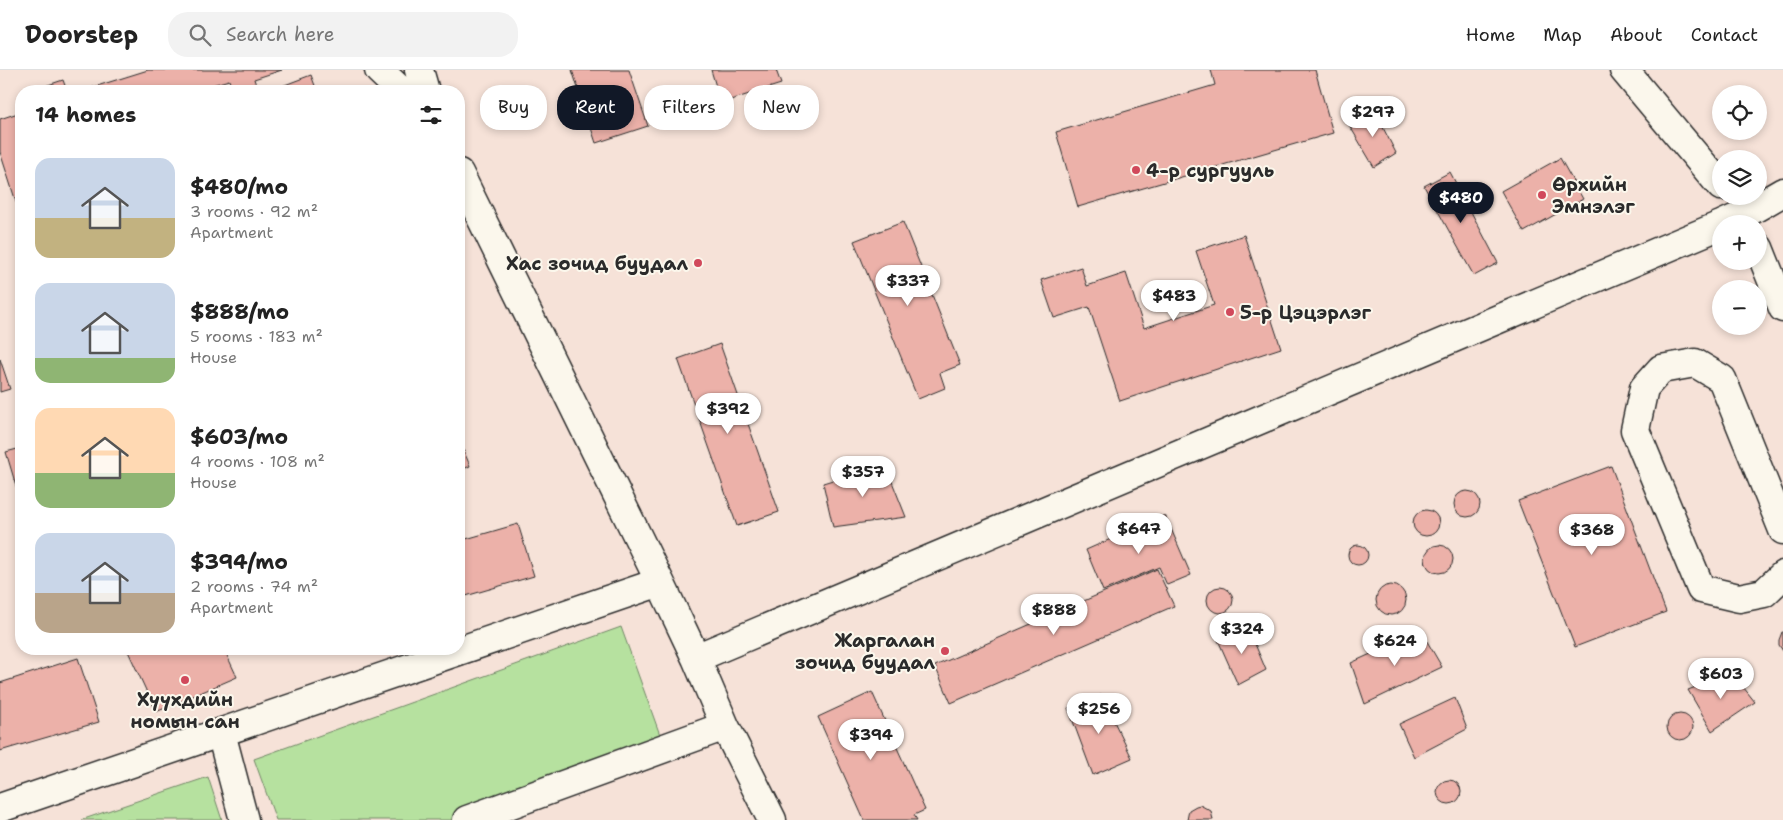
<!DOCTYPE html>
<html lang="en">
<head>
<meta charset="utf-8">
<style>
	body { margin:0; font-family:"Shantell Sans",sans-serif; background:#f2f2f2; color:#222; height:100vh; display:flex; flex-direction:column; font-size:19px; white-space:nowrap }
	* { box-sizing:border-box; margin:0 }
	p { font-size:16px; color:#767676 }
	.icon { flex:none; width:28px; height:28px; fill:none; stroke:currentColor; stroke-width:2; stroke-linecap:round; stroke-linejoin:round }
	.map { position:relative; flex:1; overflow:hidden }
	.sheet { position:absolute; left:15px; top:15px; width:450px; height:570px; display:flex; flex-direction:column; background:#fff; border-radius:20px; box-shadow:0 2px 8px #0003 }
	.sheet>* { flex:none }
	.guide { position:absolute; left:480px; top:15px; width:475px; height:45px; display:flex; gap:10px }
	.tools { position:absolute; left:1712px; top:15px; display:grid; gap:10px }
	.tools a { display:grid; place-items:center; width:55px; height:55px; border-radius:50%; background:#fff; box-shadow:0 2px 8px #0003; font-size:25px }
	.price { position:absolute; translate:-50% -42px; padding:0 11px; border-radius:18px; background:#fff; color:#222; font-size:16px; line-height:32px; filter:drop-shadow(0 1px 2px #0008) }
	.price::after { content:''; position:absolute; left:50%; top:30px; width:15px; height:11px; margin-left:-8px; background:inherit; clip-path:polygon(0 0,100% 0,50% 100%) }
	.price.active { background:#111827; color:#fff }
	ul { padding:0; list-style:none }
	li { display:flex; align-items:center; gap:15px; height:125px; padding:0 20px }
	li span { display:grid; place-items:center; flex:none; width:140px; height:100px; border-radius:15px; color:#555 }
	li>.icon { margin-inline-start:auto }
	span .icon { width:60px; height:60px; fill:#fffc; stroke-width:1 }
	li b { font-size:21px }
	h2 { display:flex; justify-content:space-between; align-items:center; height:60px; padding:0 20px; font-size:21px }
	.tag { padding:0 18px; border-radius:20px; background:#fff; box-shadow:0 2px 8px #0003; font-size:18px; line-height:45px }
	.tag.active { background:#111827; color:#fff }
	header { display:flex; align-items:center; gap:30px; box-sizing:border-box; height:70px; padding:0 25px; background:#fff; border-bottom:1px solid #e0e0e0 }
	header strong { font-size:24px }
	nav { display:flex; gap:28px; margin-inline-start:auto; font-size:18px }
	.search { width:350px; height:45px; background:#f2f2f2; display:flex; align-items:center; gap:12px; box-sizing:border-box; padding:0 18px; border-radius:20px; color:#767676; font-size:19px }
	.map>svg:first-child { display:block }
	.green { fill:#b6e19f; stroke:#708665 }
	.building { fill:#ecb1a9; stroke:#2b2b2b }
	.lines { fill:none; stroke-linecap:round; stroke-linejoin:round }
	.minor-casing { stroke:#2b2b2b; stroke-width:31 }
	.minor { stroke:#fbf7ec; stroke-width:28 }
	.poi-dot { fill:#d1495b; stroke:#fbf7ec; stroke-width:2 }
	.labels { text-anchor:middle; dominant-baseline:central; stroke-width:4; stroke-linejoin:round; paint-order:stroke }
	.poi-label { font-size:19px; font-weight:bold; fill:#2b2b2b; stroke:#fbf7ec; text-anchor:start }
</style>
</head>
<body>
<header>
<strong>Doorstep</strong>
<div class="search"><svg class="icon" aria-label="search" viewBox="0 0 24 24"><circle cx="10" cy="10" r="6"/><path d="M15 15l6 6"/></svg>Search here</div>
<nav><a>Home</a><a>Map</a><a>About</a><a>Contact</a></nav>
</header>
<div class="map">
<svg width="1783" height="750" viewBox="0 0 1783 750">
	<rect width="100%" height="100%" fill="#f6e2d8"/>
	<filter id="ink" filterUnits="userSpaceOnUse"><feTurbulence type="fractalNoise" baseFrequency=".02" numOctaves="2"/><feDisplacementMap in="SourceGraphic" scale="10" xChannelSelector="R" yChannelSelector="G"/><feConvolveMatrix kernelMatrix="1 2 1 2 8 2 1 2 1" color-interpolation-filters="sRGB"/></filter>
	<g filter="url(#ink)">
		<!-- green -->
		<path class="green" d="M621 557 664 676 457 750H276L254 689Z
			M208 707 222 750H81Z"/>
		<!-- building -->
		<path class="building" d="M148 0H282L254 9 258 21H233L229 10 192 21H81Z
			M572 0H629L648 56 596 73Z
			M711 0H776L781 14 721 33Z
			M1211 0H1315L1333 63 1078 137 1056 62 1215 15Z
			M311 5 317 21H269Z
			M63 10 67 21H34L33 20Z
			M1374 40 1396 83 1374 97 1348 53Z
			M21 42V133L17 135 0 82V49Z
			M1560 88 1583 129 1524 162 1501 121Z
			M1450 102 1498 193 1474 206 1424 116Z
			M903 152 960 295 940 303 945 318 918 329 854 171Z
			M1244 165 1281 278 1120 331 1089 237 1054 248 1041 210 1081 197 1087 216 1126 203 1144 258 1214 235 1196 181Z
			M720 274 779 442 737 456 678 289Z
			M0 289 10 319 0 322Z
			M459 369 470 396 459 401Z
			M21 378V418L17 419 6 382Z
			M885 394 906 447 833 457 823 413Z
			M1611 396 1666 542 1575 577 1518 431Z
			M1454 434a13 13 0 1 1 26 0a13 13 0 1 1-26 0Z
			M1413 453a13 13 0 1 1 26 0a13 13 0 1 1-26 0Z
			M1165 445 1191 505 1167 515 1159 497 1103 521 1086 480Z
			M518 454 534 506 459 528V471Z
			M1425 489a14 14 0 1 1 28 0a14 14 0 1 1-28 0Z
			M1348 485a10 10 0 1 1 20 0a10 10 0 1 1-20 0Z
			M1157 499 1174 536 951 633 935 596Z
			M1376 530a15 15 0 1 1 30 0a15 15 0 1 1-30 0Z
			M1207 530a13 13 0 1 1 26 0a13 13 0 1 1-26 0Z
			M1247 555 1266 600 1238 615 1218 570Z
			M1421 561 1442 597 1365 634 1351 593Z
			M1782 562H1783V581L1779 575V570Z
			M127 579H224L237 607 156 642Z
			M78 588 99 652 0 681V613Z
			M1732 603 1755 632 1712 661 1688 620Z
			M872 622 925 740 914 745 917 750H864L818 647Z
			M1101 625 1132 688 1093 705 1068 638Z
			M1455 628 1467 659 1414 687 1399 654Z
			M1667 657a13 13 0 1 1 26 0a13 13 0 1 1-26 0Z
			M1437 722a12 12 0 1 1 24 0a12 12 0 1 1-24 0Z
			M1200 735 1211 741 1213 750H1187L1189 740 1196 736Z"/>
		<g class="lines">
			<!-- minor casing -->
			<g class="minor-casing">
				<path id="minor" d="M379 0 401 21
					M419 0 425 21
					M1624 0 1721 116
					M459 103 660 512 696 588 725 656 772 750
					M1723 154 1745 144 1783 122
					M1759 178 1783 238
					M1783 460 1722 309 1695 293 1661 299 1644 318 1635 360 1701 519 1739 528 1764 523 1783 505
					M696 588 1721 155
					M221 663 244 750
					M0 738 660 512
					M467 750 725 656"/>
			</g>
			<!-- minor -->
			<use href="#minor" class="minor"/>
		</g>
	</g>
	<!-- markers -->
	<g class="poi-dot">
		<circle cx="1136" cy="100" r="5"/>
		<circle cx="1542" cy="125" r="5"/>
		<circle cx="698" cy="193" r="5"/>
		<circle cx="1230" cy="242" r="5"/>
		<circle cx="945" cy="581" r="5"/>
		<circle cx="185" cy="610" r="5"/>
	</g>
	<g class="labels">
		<!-- poi labels -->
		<g class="poi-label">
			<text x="1146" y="100">4-р сургууль</text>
			<text x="1552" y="114">Өрхийн<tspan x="1552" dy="22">Эмнэлэг</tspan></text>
			<text x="688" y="193" text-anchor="end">Хас зочид буудал</text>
			<text x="1240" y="242">5-р Цэцэрлэг</text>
			<text x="935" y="570" text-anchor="end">Жаргалан<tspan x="935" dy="22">зочид буудал</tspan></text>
			<text x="185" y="629" text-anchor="middle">Хүүхдийн<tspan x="185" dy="22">номын сан</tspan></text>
		</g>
	</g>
</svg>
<div class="tools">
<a><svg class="icon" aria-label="locate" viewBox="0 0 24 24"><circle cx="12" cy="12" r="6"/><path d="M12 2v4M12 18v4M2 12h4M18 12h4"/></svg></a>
<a><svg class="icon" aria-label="layers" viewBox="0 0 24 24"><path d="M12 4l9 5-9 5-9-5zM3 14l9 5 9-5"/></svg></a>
<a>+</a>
<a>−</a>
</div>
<b class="price" style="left:1373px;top:68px">$297</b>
<b class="price active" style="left:1461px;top:154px">$480</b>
<b class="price" style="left:908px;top:237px">$337</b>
<b class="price" style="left:1174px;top:252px">$483</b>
<b class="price" style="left:728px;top:365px">$392</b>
<b class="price" style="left:863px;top:428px">$357</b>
<b class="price" style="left:1139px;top:485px">$647</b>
<b class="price" style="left:1592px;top:486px">$368</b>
<b class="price" style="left:1054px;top:566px">$888</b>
<b class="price" style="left:1242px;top:585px">$324</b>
<b class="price" style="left:1395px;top:597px">$624</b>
<b class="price" style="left:1721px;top:630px">$603</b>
<b class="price" style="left:1099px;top:665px">$256</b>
<b class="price" style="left:871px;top:691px">$394</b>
<div class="guide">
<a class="tag">Buy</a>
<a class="tag active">Rent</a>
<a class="tag">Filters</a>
<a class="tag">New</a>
</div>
<section class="sheet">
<h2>14 homes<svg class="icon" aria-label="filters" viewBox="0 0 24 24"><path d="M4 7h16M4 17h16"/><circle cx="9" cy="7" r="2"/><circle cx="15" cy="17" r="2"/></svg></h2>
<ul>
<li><span style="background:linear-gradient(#c9d6e8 60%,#c2b280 0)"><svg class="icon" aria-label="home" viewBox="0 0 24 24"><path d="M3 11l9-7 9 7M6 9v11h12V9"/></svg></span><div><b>$480/mo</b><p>3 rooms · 92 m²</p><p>Apartment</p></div></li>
<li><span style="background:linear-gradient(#c9d6e8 75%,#8fb573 0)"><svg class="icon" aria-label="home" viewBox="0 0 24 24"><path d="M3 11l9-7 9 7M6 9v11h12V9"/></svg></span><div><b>$888/mo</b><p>5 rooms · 183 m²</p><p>House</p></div></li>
<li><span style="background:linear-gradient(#ffd9b3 65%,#8fb573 0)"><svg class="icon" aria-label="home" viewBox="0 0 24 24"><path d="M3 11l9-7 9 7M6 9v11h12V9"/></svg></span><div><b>$603/mo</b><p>4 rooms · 108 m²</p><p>House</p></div></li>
<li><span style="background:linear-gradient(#c9d6e8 60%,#b9a48a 0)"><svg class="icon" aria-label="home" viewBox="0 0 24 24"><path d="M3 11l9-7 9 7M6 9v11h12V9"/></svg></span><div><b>$394/mo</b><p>2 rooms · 74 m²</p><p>Apartment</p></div></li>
</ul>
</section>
</div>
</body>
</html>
